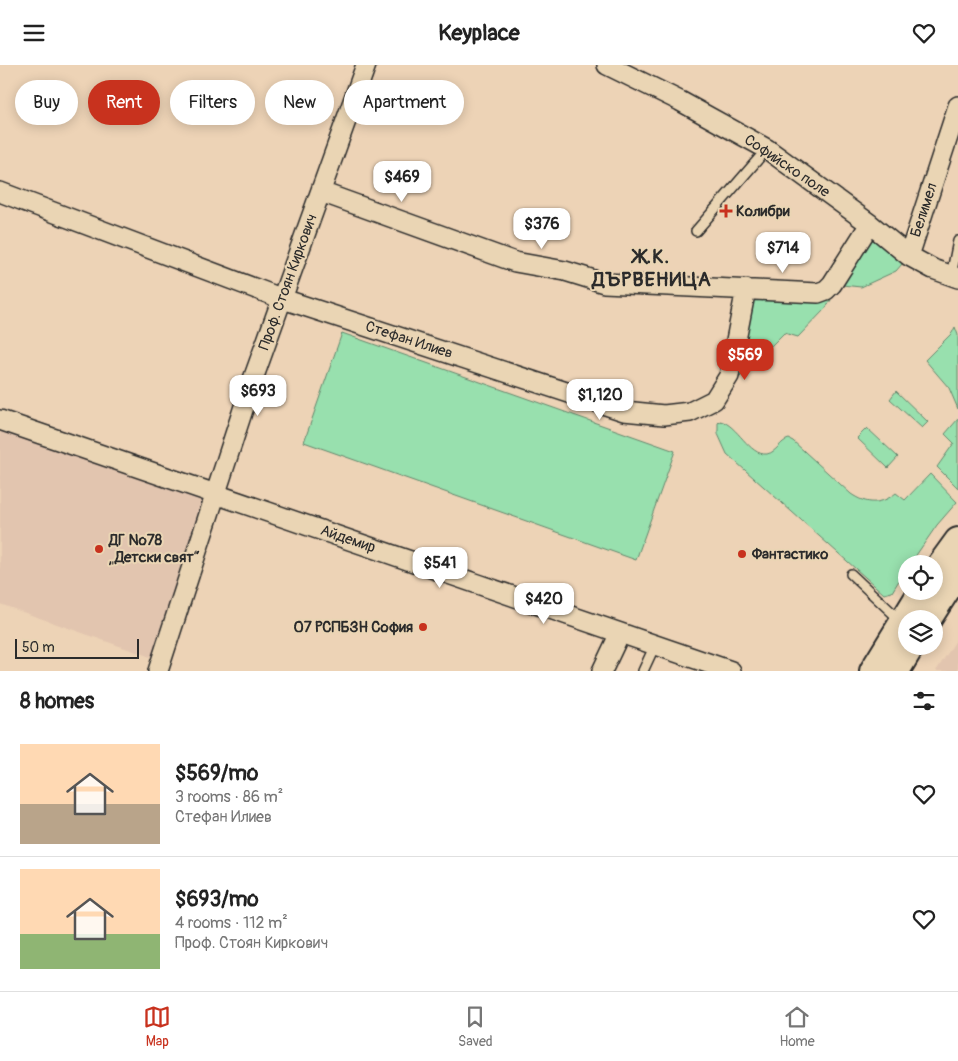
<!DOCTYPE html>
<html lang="en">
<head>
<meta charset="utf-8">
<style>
	body { margin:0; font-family:Pangolin,sans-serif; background:#f2f2f2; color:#222; height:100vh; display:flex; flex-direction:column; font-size:19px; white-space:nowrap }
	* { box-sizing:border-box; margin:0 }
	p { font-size:16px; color:#767676 }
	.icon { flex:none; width:28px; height:28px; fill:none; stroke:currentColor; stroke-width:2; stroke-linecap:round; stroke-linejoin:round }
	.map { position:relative; height:606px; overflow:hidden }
	.panel { display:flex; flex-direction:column; background:#fff; flex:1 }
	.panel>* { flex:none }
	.banner { position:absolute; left:15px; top:15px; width:500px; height:45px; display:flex; gap:10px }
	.controls { position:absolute; left:898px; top:490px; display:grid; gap:10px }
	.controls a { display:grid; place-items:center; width:45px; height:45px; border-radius:50%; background:#fff; box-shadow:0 2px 12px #0003; font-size:25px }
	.scale { position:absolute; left:15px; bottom:12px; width:124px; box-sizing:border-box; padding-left:5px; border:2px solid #2b2b2b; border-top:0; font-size:14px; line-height:18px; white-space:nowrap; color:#2b2b2b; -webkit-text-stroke:4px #ead5b4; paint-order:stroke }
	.price { position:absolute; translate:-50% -42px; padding:0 11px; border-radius:10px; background:#fff; color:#222; font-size:16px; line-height:32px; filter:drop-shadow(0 1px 2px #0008) }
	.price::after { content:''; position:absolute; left:50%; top:30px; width:15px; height:11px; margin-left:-8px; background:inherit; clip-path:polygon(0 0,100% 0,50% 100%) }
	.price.on { background:#c8321e; color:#fff }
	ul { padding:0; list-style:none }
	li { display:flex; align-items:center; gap:15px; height:125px; padding:0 20px }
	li+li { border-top:1px solid #e0e0e0 }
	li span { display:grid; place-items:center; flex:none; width:140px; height:100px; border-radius:0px; color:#555 }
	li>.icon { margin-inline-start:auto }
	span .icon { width:60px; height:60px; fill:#fffc; stroke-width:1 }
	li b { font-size:21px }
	h2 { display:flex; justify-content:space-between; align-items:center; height:60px; padding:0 20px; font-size:21px }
	.chip { padding:0 18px; border-radius:22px; background:#fff; box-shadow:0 2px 12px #0003; font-size:18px; line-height:45px }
	.chip.on { background:#c8321e; color:#fff }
	header { display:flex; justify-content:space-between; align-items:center; height:65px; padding:0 20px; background:#fff; font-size:22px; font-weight:800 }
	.dock { display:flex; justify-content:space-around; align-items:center; height:70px; border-top:1px solid #e0e0e0; background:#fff; font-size:14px; color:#767676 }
	.dock a { display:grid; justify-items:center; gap:2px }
	.dock .on { color:#c8321e }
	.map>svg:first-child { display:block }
	.built { fill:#e2c5af }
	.green { fill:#98e0ae; stroke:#62866c }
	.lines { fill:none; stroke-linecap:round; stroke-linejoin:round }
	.lane-casing { stroke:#2b2b2b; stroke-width:12 }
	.street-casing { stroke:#2b2b2b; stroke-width:22 }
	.secondary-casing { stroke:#2b2b2b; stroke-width:30 }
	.lane { stroke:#ead5b4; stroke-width:9 }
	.street { stroke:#ead5b4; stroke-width:19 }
	.secondary { stroke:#ead5b4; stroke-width:26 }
	.poi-dot { fill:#c8321e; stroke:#ead5b4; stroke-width:2 }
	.labels { text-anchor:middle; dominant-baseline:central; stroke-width:4; stroke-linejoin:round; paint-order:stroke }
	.street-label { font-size:15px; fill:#2b2b2b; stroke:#ead5b4 }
	.poi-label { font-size:15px; font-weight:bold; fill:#2b2b2b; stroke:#ead5b4; text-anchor:start }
	.district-label { font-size:20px; font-weight:bold; letter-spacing:1px; fill:#2b2b2b; stroke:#ead5b4 }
</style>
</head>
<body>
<header><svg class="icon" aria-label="menu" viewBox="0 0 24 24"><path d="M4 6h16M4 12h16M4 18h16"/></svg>Keyplace<svg class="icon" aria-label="heart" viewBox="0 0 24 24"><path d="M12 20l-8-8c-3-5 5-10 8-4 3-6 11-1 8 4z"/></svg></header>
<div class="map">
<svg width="958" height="606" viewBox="0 0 958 606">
	<rect width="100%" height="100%" fill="#edd3b6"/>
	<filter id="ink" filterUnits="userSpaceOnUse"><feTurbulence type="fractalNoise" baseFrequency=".02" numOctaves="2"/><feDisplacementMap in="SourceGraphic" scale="10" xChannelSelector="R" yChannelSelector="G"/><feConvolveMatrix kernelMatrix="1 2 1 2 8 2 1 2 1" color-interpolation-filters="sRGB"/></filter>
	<g filter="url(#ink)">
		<!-- built -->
		<path class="built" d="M0 355 215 429 162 596 0 539Z
			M958 572V606H936L942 597Z"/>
		<!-- green -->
		<path class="green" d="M869 160 909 191 896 206 861 222 832 219Z
			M750 231 831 235 825 244 798 272 784 268 731 321Z
			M955 262 958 270V344L949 323 925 295 952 268Z
			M342 268 675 386 636 495 304 377Z
			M896 326 928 357 922 363 890 334Z
			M958 354V423L937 402 954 378 945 369Z
			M720 356C737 359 749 391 767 389 777 387 780 376 789 374L793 376 851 429C867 440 881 440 896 428L905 435 930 409 957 437 937 460 910 499H906V504L892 527 884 529 727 389 718 369V358Z
			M867 363 898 392 888 403 857 373Z"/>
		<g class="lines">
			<!-- lane casing -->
			<g class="lane-casing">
				<path id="lane" d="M696 166 767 84
					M951 211 958 176
					M851 509 900 555
					M643 606 655 580"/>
			</g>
			<!-- street casing -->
			<g class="street-casing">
				<path id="street" d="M607 0 680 36 767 84 870 159 909 191 933 204 958 213
					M0 127 283 234 624 346 664 350 690 347 714 335 729 311 746 224
					M321 127 515 197 565 206 604 218 818 228 826 225 832 219 870 159
					M909 191 958 41
					M0 355 731 606
					M158 606 252 317 366 0
					M602 606 620 568"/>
			</g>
			<!-- secondary casing -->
			<g class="secondary-casing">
				<path id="secondary" d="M934 509 958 476
					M928 554 958 507
					M873 606 922 526
					M896 606 911 581"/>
			</g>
			<!-- lane -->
			<use href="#lane" class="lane"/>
			<!-- street -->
			<use href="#street" class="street"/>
			<!-- secondary -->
			<use href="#secondary" class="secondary"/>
		</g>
	</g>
	<!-- markers -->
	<g class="poi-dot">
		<path d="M723.5 138.5h5v5h5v5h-5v5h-5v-5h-5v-5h5z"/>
		<circle cx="99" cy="484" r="5"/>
		<circle cx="742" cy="489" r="5"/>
		<circle cx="423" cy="562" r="5"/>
	</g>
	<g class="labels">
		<!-- street labels -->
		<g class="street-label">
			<text transform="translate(787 101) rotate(34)">Софийско поле</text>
			<text transform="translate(924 145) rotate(-72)">Белимел</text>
			<text transform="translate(288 217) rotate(-70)">Проф. Стоян Киркович</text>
			<text transform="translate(409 275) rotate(18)">Стефан Илиев</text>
			<text transform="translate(348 474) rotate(19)">Айдемир</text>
		</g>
		<!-- poi labels -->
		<g class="poi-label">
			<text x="736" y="146">Колибри</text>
			<text x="109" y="475">ДГ №78<tspan x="109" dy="17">„Детски свят“</tspan></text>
			<text x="752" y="489">Фантастико</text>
			<text x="413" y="562" text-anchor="end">07 РСПБЗН София</text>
		</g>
		<!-- district labels -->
		<g class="district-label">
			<text x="652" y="191">Ж.К.<tspan x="652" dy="23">ДЪРВЕНИЦА</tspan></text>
		</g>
	</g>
</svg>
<div class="controls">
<a><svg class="icon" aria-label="locate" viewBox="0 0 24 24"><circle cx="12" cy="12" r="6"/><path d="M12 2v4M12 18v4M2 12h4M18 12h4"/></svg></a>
<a><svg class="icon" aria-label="layers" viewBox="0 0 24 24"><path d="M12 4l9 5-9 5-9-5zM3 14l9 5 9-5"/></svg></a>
</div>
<div class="scale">50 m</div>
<b class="price" style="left:402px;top:138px">$469</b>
<b class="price" style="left:542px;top:185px">$376</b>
<b class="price" style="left:783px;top:209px">$714</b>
<b class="price on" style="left:745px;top:316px">$569</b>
<b class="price" style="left:258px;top:352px">$693</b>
<b class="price" style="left:600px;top:356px">$1,120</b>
<b class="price" style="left:440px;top:524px">$541</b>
<b class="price" style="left:544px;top:560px">$420</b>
<div class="banner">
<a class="chip">Buy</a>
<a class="chip on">Rent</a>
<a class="chip">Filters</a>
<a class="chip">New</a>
<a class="chip">Apartment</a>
</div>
</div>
<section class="panel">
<h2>8 homes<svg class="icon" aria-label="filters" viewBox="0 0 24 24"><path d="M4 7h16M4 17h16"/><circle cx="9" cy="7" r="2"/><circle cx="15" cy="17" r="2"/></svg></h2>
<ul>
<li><span style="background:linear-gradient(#ffd9b3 60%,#b9a48a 0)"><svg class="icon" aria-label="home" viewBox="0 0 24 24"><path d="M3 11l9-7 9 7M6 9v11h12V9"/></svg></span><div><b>$569/mo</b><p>3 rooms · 86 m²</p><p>Стефан Илиев</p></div><svg class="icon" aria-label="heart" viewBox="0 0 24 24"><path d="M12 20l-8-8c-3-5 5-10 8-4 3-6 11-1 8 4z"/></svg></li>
<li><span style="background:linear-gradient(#ffd9b3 65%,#8fb573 0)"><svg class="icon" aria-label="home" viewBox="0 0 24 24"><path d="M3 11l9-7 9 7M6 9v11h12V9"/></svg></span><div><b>$693/mo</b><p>4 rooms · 112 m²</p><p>Проф. Стоян Киркович</p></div><svg class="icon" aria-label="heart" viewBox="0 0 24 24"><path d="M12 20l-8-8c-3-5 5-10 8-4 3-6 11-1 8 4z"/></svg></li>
</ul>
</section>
<nav class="dock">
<a class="on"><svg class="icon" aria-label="map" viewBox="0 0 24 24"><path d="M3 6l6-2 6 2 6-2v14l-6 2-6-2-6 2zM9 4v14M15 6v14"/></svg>Map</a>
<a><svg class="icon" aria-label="saved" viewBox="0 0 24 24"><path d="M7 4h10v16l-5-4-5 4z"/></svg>Saved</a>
<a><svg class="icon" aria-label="home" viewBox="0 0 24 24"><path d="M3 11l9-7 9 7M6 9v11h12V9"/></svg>Home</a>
</nav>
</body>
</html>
